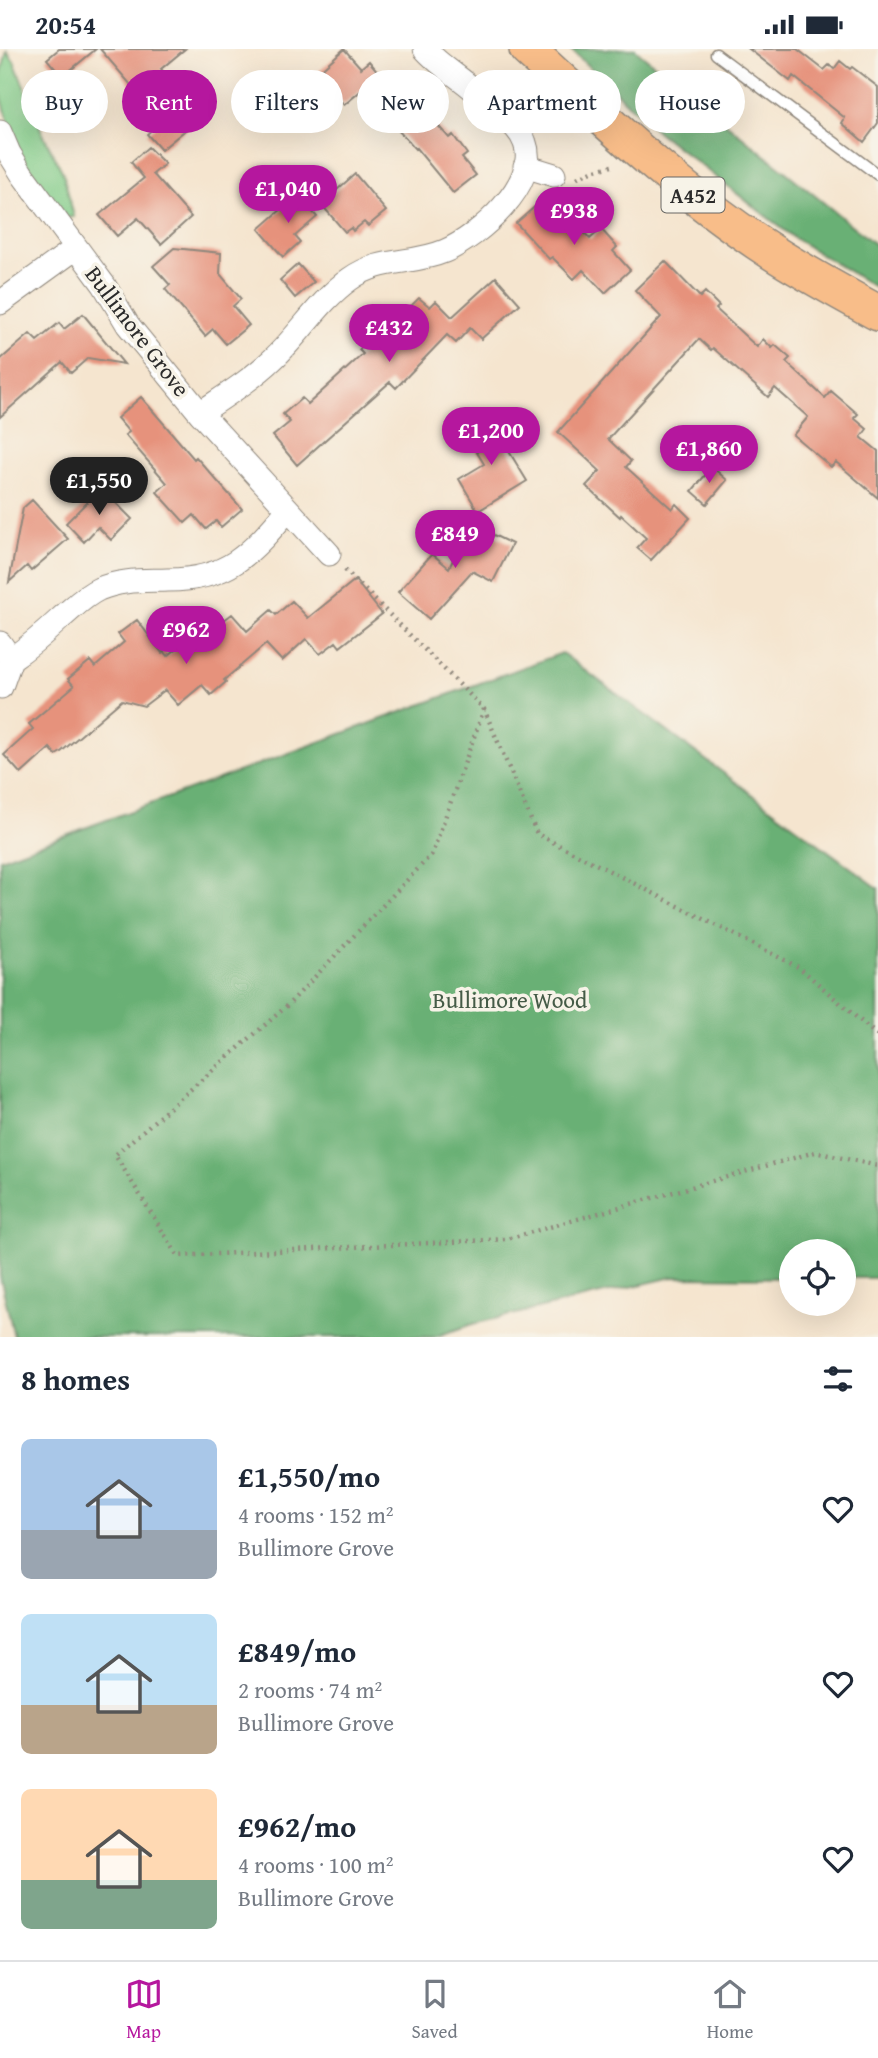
<!DOCTYPE html>
<html lang="en">
<head>
<meta charset="utf-8">
<style>
	body { margin:0; font-family:"Gentium Book Plus",serif; background:#f6f6f7; color:#1f2937; height:100vh; display:flex; flex-direction:column; font-size:26px; white-space:nowrap }
	* { box-sizing:border-box; margin:0 }
	p { font-size:23px; color:#747a83 }
	.icon { flex:none; width:38px; height:38px; fill:none; stroke:currentColor; stroke-width:2; stroke-linecap:round; stroke-linejoin:round }
	.map { position:relative; height:1288px; overflow:hidden }
	.panel { display:flex; flex-direction:column; background:#fff; flex:1 }
	.panel>* { flex:none }
	.banner { position:absolute; left:21px; top:21px; width:836px; height:63px; display:flex; gap:14px }
	.fabs { position:absolute; left:779px; top:1190px; display:grid; gap:14px }
	.fabs a { display:grid; place-items:center; width:77px; height:77px; border-radius:50%; background:#fff; box-shadow:0 7px 28px #0002; font-size:35px }
	.price { position:absolute; translate:-50% -60px; padding:0 16px; border-radius:24px; background:#b5179e; color:#fff; font-size:23px; line-height:46px; filter:drop-shadow(0 2px 4px #0008) }
	.price::after { content:''; position:absolute; left:50%; top:42px; width:21px; height:16px; margin-left:-10px; background:inherit; clip-path:polygon(0 0,100% 0,50% 100%) }
	.price.selected { background:#222; color:#fff }
	ul { padding:0; list-style:none }
	li { display:flex; align-items:center; gap:21px; height:175px; padding:0 21px }
	li span { display:grid; place-items:center; flex:none; width:196px; height:140px; border-radius:10px; color:#555 }
	li>.icon { margin-inline-start:auto }
	span .icon { width:84px; height:84px; fill:#fffc; stroke-width:1 }
	li b { font-size:30px }
	h2 { display:flex; justify-content:space-between; align-items:center; height:84px; padding:0 21px; font-size:30px }
	.pill { padding:0 24px; border-radius:32px; background:#fff; box-shadow:0 7px 28px #0002; font-size:24px; line-height:63px }
	.pill.selected { background:#b5179e; color:#fff }
	.status { display:flex; justify-content:space-between; align-items:center; height:49px; padding:0 35px; background:#fff; direction:ltr }
	.status svg { height:19px; fill:currentColor }
	.tabs { display:flex; justify-content:space-around; align-items:center; height:98px; border-top:2px solid #e0e1e3; background:#fff; font-size:19px; color:#747a83 }
	.tabs a { display:grid; justify-items:center; gap:4px }
	.tabs .selected { color:#b5179e }
	.map>svg:first-child { display:block }
	.green { fill:#82cc89; stroke:#567c5a; stroke-width:2 }
	.forest { fill:#69b075; stroke:#4a6e50; stroke-width:2 }
	.building { fill:#e6927c }
	.lines { fill:none; stroke-linecap:round; stroke-linejoin:round }
	.lane-casing { stroke:#90887d; stroke-width:13 }
	.street-casing { stroke:#90887d; stroke-width:25 }
	.primary-casing { stroke:#90887d; stroke-width:38 }
	.path { stroke:#90887d; stroke-width:4.5; stroke-dasharray:2 5; stroke-linecap:butt }
	.lane { stroke:#fff; stroke-width:10 }
	.street { stroke:#fff; stroke-width:23 }
	.primary { stroke:#f8bd89; stroke-width:35 }
	.labels { text-anchor:middle; dominant-baseline:central; stroke-width:7; stroke-linejoin:round; paint-order:stroke }
	.shield { fill:#f7f3e8; stroke:#686764; stroke-width:2 }
	.shield-label { font-size:21px; font-weight:bold; fill:#2b2b2b }
	.street-label { font-size:23px; fill:#2b2b2b; stroke:#f7f3e8 }
	.park-label { font-size:23px; fill:#455b47; stroke:#f7f3e8 }
</style>
</head>
<body>
<div class="status"><b>20:54</b><svg viewBox="0 0 49 12"><path d="M0 12V9h3v3zM5 12V6h3v6zM10 12V3h3v9zM15 12V0h3v12zM26 1h20v11H26zM47 4h2v5h-2z"/></svg></div>
<div class="map">
<svg width="878" height="1288" viewBox="0 0 878 1288">
	<rect width="100%" height="100%" fill="#f7f3e8"/>
	<filter id="ink" filterUnits="userSpaceOnUse"><feTurbulence type="fractalNoise" baseFrequency=".0143" numOctaves="2"/><feDisplacementMap in="SourceGraphic" scale="14" xChannelSelector="R" yChannelSelector="G"/><feConvolveMatrix kernelMatrix="1 2 1 2 8 2 1 2 1" color-interpolation-filters="sRGB"/></filter>
	<filter id="wash" filterUnits="userSpaceOnUse"><feTurbulence type="fractalNoise" baseFrequency=".00686" numOctaves="4" result="noise"/><feDisplacementMap in="SourceGraphic" scale="28" xChannelSelector="R" yChannelSelector="G"/><feGaussianBlur stdDeviation="1.57" result="paint"/><feColorMatrix in="noise" values="0 0 0 0 0 0 0 0 0 0 0 0 0 0 0 0 0 1.4 0 .05"/><feComposite in="paint" operator="in"/></filter>
	<g filter="url(#wash)">
		<rect width="100%" height="100%" fill="#f5e5cf"/>
		<!-- green -->
		<path class="green" d="M7 2 14 12 42 83 63 124 74 168 66 169 17 104 0 42V30Z"/>
		<!-- forest -->
		<path class="forest" d="M570 0H635L878 198 876 239 794 189 658 83Z
			M562 604 878 839V1229H844V1202H791V1229L673 1228 473 1275 434 1288H14L0 1227V810Z"/>
		<g id="blocks">
			<!-- building -->
			<path class="building" d="M59 0H96L62 28 47 10Z
				M100 0H185L161 20 201 68 161 101 147 85 162 72Z
				M344 0 361 19 369 12 388 35 396 29 449 89 453 86 467 105 462 109 476 126 453 144 416 99 415 100 362 41 344 56 317 24Z
				M749 0H797L824 21 829 16 834 20 840 12 850 20 852 18 878 38V74L864 93 842 74 845 69 793 27 790 32Z
				M148 98 165 115 153 125 191 168 161 195 138 169 117 187 99 166 144 129 131 113Z
				M355 125 386 162 368 177 364 173 353 182 351 179 345 183 321 155Z
				M298 146 317 168 295 187 300 193 283 208 259 180Z
				M538 155 550 168 562 158 590 190 601 180 617 198 613 202 630 221 605 244 583 221 574 230 552 208 549 210 516 174Z
				M174 199 221 204 220 225 241 250 233 257 249 276 226 295 213 280 205 287 165 240 170 236 153 217Z
				M665 212 700 248 705 243 719 257 716 260 757 298 763 290 772 299 775 296 790 309 786 313 825 349 831 342 858 365 854 369 867 380 861 388 878 402V449L836 413 831 418 793 386 808 368 775 339 768 348 713 299 711 301 699 290 608 390 631 412 626 418 672 460 676 455 690 469 651 511 637 499 646 489 621 466 620 468 586 437 600 422 558 383 661 268 635 241Z
				M298 215 314 233 295 249 280 231Z
				M496 228 520 255 481 290 470 279 456 294 447 286 396 339 390 333 297 416 273 387 290 373 283 365 302 349 308 355 363 305 359 301 373 287 366 280 382 264 393 275 419 249 430 258 436 252 452 268Z
				M83 265 124 315 88 309 71 324 62 313 0 368V311L30 285 37 292 59 274 64 280Z
				M141 348 194 410 196 408 242 460 221 478 216 472 206 480 194 466 185 474 157 443 167 434 125 386 129 383 117 369Z
				M488 368 527 432 478 462 459 430 484 415 464 382Z
				M712 418 727 431 707 455 692 442Z
				M101 439 132 470 111 491 98 478 84 493 66 474Z
				M32 451 68 490 31 522 27 517 9 533 23 459Z
				M471 475 512 495 493 533 472 522 429 570 398 543 432 505 449 519Z
				M355 531 382 565 340 598 336 593 320 605 306 590 282 612 266 595 224 631 226 633 211 646 202 636 178 656 165 641 144 657 122 651 61 703 56 706 50 699 21 725 4 706 33 680 29 675 74 637 68 630 90 612 95 618 124 593 118 585 137 571 162 604 164 602 168 607 217 565 223 572 232 565 247 582 271 561 276 566 292 552 308 569Z"/>
		</g>
	</g>
	<g filter="url(#ink)">
		<use href="#blocks" fill-opacity="0" stroke="#90887d" stroke-width="2"/>
		<g class="lines">
			<!-- lane casing -->
			<g class="lane-casing">
				<path id="lane" d="M716 5 878 126"/>
			</g>
			<!-- street casing -->
			<g class="street-casing">
				<path id="street" d="M0 83 9 104 22 125 104 236 128 276 200 364C225 347 251 331 273 310 300 285 320 251 350 230 380 208 412 216 445 202 478 188 540 134 525 94 521 82 511 74 502 66 493 58 484 49 474 41 458 27 439 16 425 0
					M525 117 554 126
					M0 254 76 199
					M200 364 329 505
					M0 594 11 610 1 638
					M11 610C29 598 45 584 61 569 73 559 84 547 99 540 122 530 144 532 168 531 229 531 251 504 288 461"/>
			</g>
			<!-- primary casing -->
			<g class="primary-casing">
				<path id="primary" d="M527 0C606 72 682 145 772 203 806 225 842 244 878 264"/>
			</g>
			<!-- path -->
			<path class="path" d="M577 129 592 122 612 117
				M345 521 484 660 537 785 800 919 878 987
				M484 660 432 805 288 956 115 1106 178 1207 507 1190 815 1103 878 1117"/>
			<!-- lane -->
			<use href="#lane" class="lane"/>
			<!-- street -->
			<use href="#street" class="street"/>
			<!-- primary -->
			<use href="#primary" class="primary"/>
		</g>
	</g>
	<g class="labels">
		<!-- shield labels -->
		<rect class="shield" x="661.5" y="128.5" width="63" height="35" rx="5"/>
		<g class="shield-label">
			<text x="693" y="146">A452</text>
		</g>
		<!-- street labels -->
		<g class="street-label">
			<text transform="translate(138 282) rotate(53)">Bullimore Grove</text>
		</g>
		<!-- park labels -->
		<g class="park-label">
			<text x="510" y="950">Bullimore Wood</text>
		</g>
	</g>
</svg>
<div class="fabs">
<a><svg class="icon" aria-label="locate" viewBox="0 0 24 24"><circle cx="12" cy="12" r="6"/><path d="M12 2v4M12 18v4M2 12h4M18 12h4"/></svg></a>
</div>
<b class="price" style="left:288px;top:176px">£1,040</b>
<b class="price" style="left:574px;top:198px">£938</b>
<b class="price" style="left:389px;top:315px">£432</b>
<b class="price" style="left:491px;top:418px">£1,200</b>
<b class="price" style="left:709px;top:436px">£1,860</b>
<b class="price selected" style="left:99px;top:468px">£1,550</b>
<b class="price" style="left:455px;top:521px">£849</b>
<b class="price" style="left:186px;top:617px">£962</b>
<div class="banner">
<a class="pill">Buy</a>
<a class="pill selected">Rent</a>
<a class="pill">Filters</a>
<a class="pill">New</a>
<a class="pill">Apartment</a>
<a class="pill">House</a>
</div>
</div>
<section class="panel">
<h2>8 homes<svg class="icon" aria-label="filters" viewBox="0 0 24 24"><path d="M4 7h16M4 17h16"/><circle cx="9" cy="7" r="2"/><circle cx="15" cy="17" r="2"/></svg></h2>
<ul>
<li><span style="background:linear-gradient(#a9c7e8 65%,#9aa5b1 0)"><svg class="icon" aria-label="home" viewBox="0 0 24 24"><path d="M3 11l9-7 9 7M6 9v11h12V9"/></svg></span><div><b>£1,550/mo</b><p>4 rooms · 152 m²</p><p>Bullimore Grove</p></div><svg class="icon" aria-label="heart" viewBox="0 0 24 24"><path d="M12 20l-8-8c-3-5 5-10 8-4 3-6 11-1 8 4z"/></svg></li>
<li><span style="background:linear-gradient(#bfe0f5 65%,#b9a48a 0)"><svg class="icon" aria-label="home" viewBox="0 0 24 24"><path d="M3 11l9-7 9 7M6 9v11h12V9"/></svg></span><div><b>£849/mo</b><p>2 rooms · 74 m²</p><p>Bullimore Grove</p></div><svg class="icon" aria-label="heart" viewBox="0 0 24 24"><path d="M12 20l-8-8c-3-5 5-10 8-4 3-6 11-1 8 4z"/></svg></li>
<li><span style="background:linear-gradient(#ffd9b3 65%,#7fa58c 0)"><svg class="icon" aria-label="home" viewBox="0 0 24 24"><path d="M3 11l9-7 9 7M6 9v11h12V9"/></svg></span><div><b>£962/mo</b><p>4 rooms · 100 m²</p><p>Bullimore Grove</p></div><svg class="icon" aria-label="heart" viewBox="0 0 24 24"><path d="M12 20l-8-8c-3-5 5-10 8-4 3-6 11-1 8 4z"/></svg></li>
</ul>
</section>
<nav class="tabs">
<a class="selected"><svg class="icon" aria-label="map" viewBox="0 0 24 24"><path d="M3 6l6-2 6 2 6-2v14l-6 2-6-2-6 2zM9 4v14M15 6v14"/></svg>Map</a>
<a><svg class="icon" aria-label="saved" viewBox="0 0 24 24"><path d="M7 4h10v16l-5-4-5 4z"/></svg>Saved</a>
<a><svg class="icon" aria-label="home" viewBox="0 0 24 24"><path d="M3 11l9-7 9 7M6 9v11h12V9"/></svg>Home</a>
</nav>
</body>
</html>
